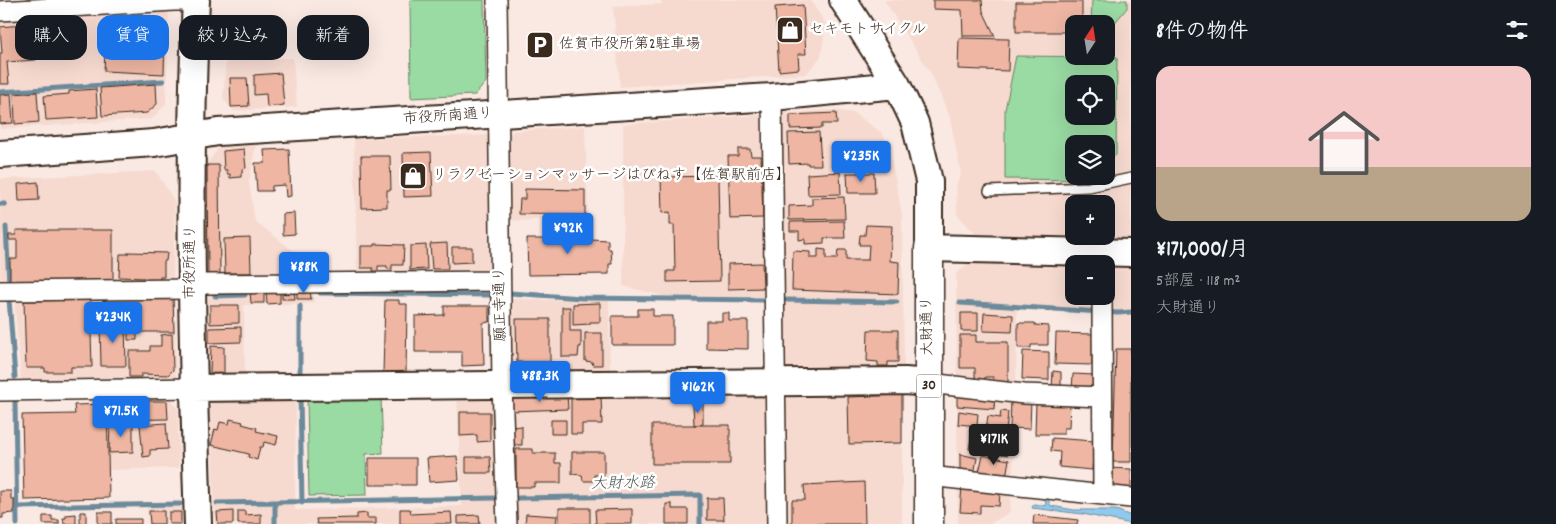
<!DOCTYPE html>
<html lang="ja">
<head>
<meta charset="utf-8">
<style>
	body { margin:0; font-family:Dekko,"Klee One",sans-serif; background:#20242c; color:#f1f3f6; height:100vh; display:flex; flex-direction:column; font-size:19px; white-space:nowrap }
	* { box-sizing:border-box; margin:0 }
	p { font-size:16px; color:#9ea1a6 }
	.icon { flex:none; width:28px; height:28px; fill:none; stroke:currentColor; stroke-width:2; stroke-linecap:round; stroke-linejoin:round }
	.map { position:relative; flex:1; overflow:hidden }
	.sheet { display:flex; flex-direction:column; background:#171b24; width:425px }
	.sheet>* { flex:none }
	.guide { position:absolute; left:15px; top:15px; width:475px; height:45px; display:flex; gap:10px }
	.needle { width:32px; rotate:12deg }
	.fabs { position:absolute; left:1065px; top:15px; display:grid; gap:10px }
	.fabs a { display:grid; place-items:center; width:50px; height:50px; border-radius:10px; background:#171b24; box-shadow:0 5px 20px #0002; font-size:25px }
	.price { position:absolute; translate:-50% -42px; padding:0 11px; border-radius:5px; background:#1a73e8; color:#fff; font-size:16px; line-height:32px; filter:drop-shadow(0 1px 2px #0008) }
	.price::after { content:''; position:absolute; left:50%; top:30px; width:15px; height:11px; margin-left:-8px; background:inherit; clip-path:polygon(0 0,100% 0,50% 100%) }
	.price.on { background:#222; color:#fff }
	ul { padding:0; list-style:none }
	li { display:grid; align-content:center; gap:10px; height:265px; padding:0 25px }
	li+li { border-top:1px solid #363941 }
	li span { display:grid; place-items:center; height:155px; border-radius:15px; color:#555 }
	li>.icon { margin-inline-start:auto }
	span .icon { width:90px; height:90px; fill:#fffc; stroke-width:1 }
	li b { font-size:21px }
	h2 { display:flex; justify-content:space-between; align-items:center; height:60px; padding:0 25px; font-size:21px }
	.chip { padding:0 18px; border-radius:15px; background:#171b24; box-shadow:0 5px 20px #0002; font-size:18px; line-height:45px }
	.chip.on { background:#1a73e8; color:#fff }
	main { display:flex; flex:1; min-height:0 }
	.map>svg:first-child { display:block }
	.built { fill:#f6dad0; fill-rule:evenodd }
	.green { fill:#9adaa3; stroke:#6a8260; fill-rule:evenodd }
	.water { fill:#8fcaee; stroke:#6d8a9b }
	.lines { fill:none; stroke-linecap:round; stroke-linejoin:round }
	.stream { stroke:#6d8a9b; stroke-width:5 }
	.building { fill:#eeb6a3; stroke:#3b2a1e }
	.lane-casing { stroke:#3b2a1e; stroke-width:12 }
	.street-casing { stroke:#3b2a1e; stroke-width:22 }
	.secondary-casing { stroke:#3b2a1e; stroke-width:30 }
	.primary-casing { stroke:#3b2a1e; stroke-width:31 }
	.lane { stroke:#fff; stroke-width:9 }
	.street { stroke:#fff; stroke-width:19 }
	.secondary { stroke:#fff; stroke-width:26 }
	.primary { stroke:#fff; stroke-width:28 }
	.labels { text-anchor:middle; dominant-baseline:central; stroke-width:5; stroke-linejoin:round; paint-order:stroke }
	.shield { fill:#fff; stroke:#766a62; stroke-width:1 }
	.shield-label { font-size:14px; font-weight:bold; fill:#3b2a1e }
	.poi-label { font-size:15px; fill:#3b2a1e; stroke:#fff; text-anchor:start }
	.street-label { font-size:15px; fill:#3b2a1e; stroke:#fff }
	.water-label { font-size:16px; font-style:italic; fill:#545a5c; stroke:#fff }
</style>
</head>
<body>
<main>
<div class="map">
<svg width="1131" height="524" viewBox="0 0 1131 524">
	<rect width="100%" height="100%" fill="#fae9e3"/>
	<filter id="ink" filterUnits="userSpaceOnUse"><feTurbulence type="fractalNoise" baseFrequency=".02" numOctaves="2"/><feDisplacementMap in="SourceGraphic" scale="10" xChannelSelector="R" yChannelSelector="G"/><feConvolveMatrix kernelMatrix="1 2 1 2 8 2 1 2 1" color-interpolation-filters="sRGB"/></filter>
	<g filter="url(#ink)">
		<!-- built -->
		<path class="built" d="M661 0H810L826 24 821 57 806 74 620 87 613 7 662 4Z
			M884 0H1131V241L978 237 957 214 956 185 961 175 950 118 931 74ZM1074 24H1106V56H1074ZM1074 84H1106V116H1074ZM1074 144H1106V176H1074ZM1074 204H1106V236H1074Z
			M169 10 166 104 152 119 0 129V20Z
			M293 58 297 107 234 111 223 99 226 59Z
			M833 110 854 113 882 133 889 146 902 214 904 369 783 370 782 298 664 296 623 286V124Z
			M585 126 588 218 508 221 507 138 513 131Z
			M488 135 492 276 357 277 354 139Z
			M256 145 249 182 255 221 303 258V278H206V164L219 148Z
			M156 171 175 202 173 286H0V179Z
			M972 260 1131 264V466L1103 465 1107 311 1017 308 1016 391H1010L1008 434 1015 436 1010 512 990 524H958L956 274ZM1074 264H1106V296H1074Z
			M314 288V302L305 304 244 305 245 378 208 376V290Z
			M175 294 176 378 21 380 14 297Z
			M508 299 609 301 610 373 514 375 510 370Z
			M902 391V524H786V402L791 393Z
			M772 394 771 524H515L510 404 516 396Z
			M296 396 295 510 462 506 457 398 489 397 496 405 500 524H215L210 407 215 397Z
			M169 398 178 409 179 468 109 470 107 399Z
			M147 507H182L183 524H148Z"/>
		<!-- green -->
		<path class="green" d="M410 0H484L486 82 475 95 411 98Z
			M1092 0H1127V8L1112 26H1106V24H1091Z
			M1016 56 1117 57 1116 155 1106 164V144H1074V176H1093L1089 180 1005 179V110ZM1074 84H1106V116H1074Z
			M381 397 383 453 366 454 367 495 309 496 307 398Z"/>
		<!-- water -->
		<path class="water" d="M1045 494 1051 506 1074 510H1116L1131 516V524L1083 514 1032 508 1034 504 1046 506Z"/>
		<g class="lines">
			<!-- stream -->
			<path class="stream" d="M0 92 163 81
				M0 204H5
				M6 227 9 282
				M320 293 490 295
				M510 293 582 298 767 300
				M215 296 245 295
				M9 299 15 377
				M787 300 897 302
				M960 303 1118 313 1131 312
				M300 306V378
				M300 394 302 503
				M15 402 17 524
				M518 498 700 495V524
				M217 503 496 498
				M275 503V524
				M17 507 180 504"/>
		</g>
		<!-- building -->
		<path class="building" d="M933 0H982L983 11 995 36H963L962 10 933 9Z
			M1016 2H1082V24H1074V32H1016Z
			M803 5 806 54H798L799 69 779 71 775 7Z
			M33 24 36 60 7 62 9 84H0V53H2L0 27Z
			M133 30H147V34L165 35 164 74 104 71 106 32 133 33Z
			M959 38 1009 39 1008 71 958 69Z
			M281 73 284 105 267 107 266 94 254 95V75Z
			M230 78H247L249 106 231 107Z
			M156 84 157 104 147 113 102 116 100 88Z
			M96 89 98 117 46 120 44 96 69 94V91Z
			M37 92 39 122 15 124 14 94Z
			M11 94 13 123 0 124V95Z
			M836 113 837 124H822V128L790 129V115Z
			M819 132 821 165H808V163L789 164 788 133Z
			M244 149 246 168 243 169V172L241 173V177L230 178V174H227V170H224L223 151Z
			M289 149 291 196 286 197 285 185 272 186V191H257L255 163H265L264 150Z
			M738 149H750L751 156H761L763 218 730 219 728 156H738Z
			M431 152 433 196 404 197 403 153Z
			M361 156H390L391 190H387V207L362 208Z
			M207 165H219L220 276H208Z
			M840 172 841 194 808 195 807 174Z
			M847 173H874L875 193H848Z
			M718 176 720 281 667 282V271H675L674 225H670V212L662 213 661 177Z
			M38 182 39 200 19 201 18 184Z
			M525 189 585 190V215L519 214 520 199H525Z
			M844 197 845 219 789 220V206L812 205V198Z
			M294 213 295 234 283 235V214Z
			M844 221 845 238H824V243L805 244V239L799 240V231H790V222Z
			M866 225 892 226 890 261 899 262 898 294 792 290 793 251 810 252V258H818V249L826 250V259H837L838 250H846V260H868L869 245H859L860 235H865Z
			M584 226H590V239L608 240V249H611L612 264H609V274L528 275 527 239H545V227H551V239H565V231H571V239H584Z
			M16 230H113V285L10 286V259H17V240H9V235H16Z
			M250 238 251 273H225L224 239Z
			M447 243 448 269H432L430 244Z
			M375 244 404 245 403 265H392V269H387V266H378V271H373V268H361V246H375Z
			M426 245 427 269 410 270V246Z
			M452 247H472V262L452 263Z
			M128 252 167 253 166 261H164V277H160V282L145 281V278L119 277 120 254H128Z
			M762 263 763 288 728 289V264Z
			M282 289H294L295 299H282Z
			M297 289H310L311 299H297Z
			M250 291H264V303H251Z
			M266 291H280V303L267 304Z
			M173 297 174 332H137V340H128V320H103V298Z
			M90 300 92 367H71V372H45V368H26L24 301Z
			M385 300H399V304H407L406 374 383 373Z
			M600 303V322H590V324L573 325V304Z
			M210 305H239V323L210 324Z
			M444 306H489V322L483 323 484 365 462 366V352H415V316L444 315Z
			M562 307H570V331H581V347H579L578 357H562Z
			M638 309H653V316H673V345H612V316H638Z
			M722 313H729V321H748V349L706 348V321H722Z
			M961 313H978V331H961Z
			M984 313 1013 315 1012 332 983 331Z
			M516 319H550V362H517Z
			M125 322 126 366H101L100 323Z
			M1018 323H1035V325L1048 326V345H1031V348H1018Z
			M241 327V342L209 343V328Z
			M868 330H898V362H888V366H878V362L867 361Z
			M585 333H602V365H593L592 362 585 361Z
			M1056 333 1093 334 1092 365 1055 364Z
			M172 334 173 370 168 375 141 374V377H129V351H150V346H161V335Z
			M960 335H976V342H1008V384H993V377H985V383H975V368H960Z
			M211 346 224 347V376H215L210 372Z
			M1116 349H1131V462H1113Z
			M1023 351 1049 352V380L1022 379Z
			M1053 371 1061 372V389L1052 388Z
			M1073 374 1095 375 1094 391 1072 390Z
			M957 392 995 395 994 409 957 406Z
			M567 394 568 409 511 411V400L515 396Z
			M571 395H601L602 424H582V434H571Z
			M902 395V443L849 444 848 397Z
			M1011 399 1031 400 1030 429 1010 428Z
			M110 401H167L168 419 110 420Z
			M1036 401H1070L1069 428H1064V434H1035Z
			M107 404 109 498 24 500 22 415 75 414 74 405Z
			M693 404H703V424L694 425Z
			M959 411 978 414 977 426 958 424Z
			M1001 411 1008 412 1006 432 986 429 988 416 1000 418Z
			M460 412H490V441L477 442V435L460 436Z
			M230 419 243 422 242 424 257 428 256 431 278 436 276 445 264 442 263 447H260L257 460 248 457 249 454 211 445 215 429 218 430 220 422 229 424Z
			M551 420H566V434H551Z
			M110 423 133 424V452L109 453Z
			M166 423 168 449 150 450V456L143 457 140 425Z
			M652 425H730V464H652Z
			M522 426V445H512V427Z
			M972 432 1011 438 1008 455 969 449Z
			M1052 438 1094 441 1092 470 1059 467 1060 452 1051 451Z
			M516 449H533V453H555V463H561V483H534V487H516Z
			M572 452H604V475H594V481H583L582 475 572 474Z
			M960 454 977 458 974 475 960 473Z
			M983 455 1009 460 1006 477 979 472Z
			M457 456 459 480 429 482 427 458Z
			M466 457H490L491 473H466Z
			M369 458H416V485H369Z
			M1108 468 1131 469V488L1107 487Z
			M864 482 865 524H792V500H805L804 485Z
			M962 486 988 488 987 492 1000 493 999 506 980 505V513L960 512Z
			M0 491H11V499H14V513L3 514V518H0Z
			M707 498H723L724 520H707Z
			M666 504H672V509H688V524H666Z
			M559 508H590V524H559Z
			M400 509H410L411 514 451 512 452 524H400Z
			M632 509V524H596L595 510Z
			M149 511H164V524H150Z
			M233 511V524H218L217 512Z
			M238 511H245V515L261 514V524H238Z
			M80 512H86V524H80Z
			M98 512H112V524H98Z
			M169 512H181V524H169Z
			M367 513V518H376V524H317L316 519 357 518V514Z
			M76 514V524H64L63 518H66V515Z
			M526 514 557 516 556 524H525Z
			M479 515 480 524H458V516Z
			M1034 515 1078 520 1077 524H1033Z
			M43 516H52V520H59V524H43Z
			M116 519H141V524H116Z"/>
		<g class="lines">
			<!-- lane casing -->
			<g class="lane-casing">
				<path id="lane" d="M989 191 1089 187 1131 178"/>
			</g>
			<!-- street casing -->
			<g class="street-casing">
				<path id="street" d="M497 0 502 385 507 524
					M0 11 174 1H195
					M772 97 777 524
					M0 291 191 289 205 284 500 281
					M1102 296 1103 495
					M929 383 1024 394 1102 397
					M0 391 193 388
					M929 476 1131 498"/>
			</g>
			<!-- secondary casing -->
			<g class="secondary-casing">
				<path id="secondary" d="M196 0C188 175 192 349 198 524
					M843 0 897 85 915 123 929 181V248L1131 253
					M0 154 154 143 218 132 772 97 897 85
					M193 388 905 381 929 383"/>
			</g>
			<!-- primary casing -->
			<g class="primary-casing">
				<path id="primary" d="M929 248V524"/>
			</g>
			<!-- lane -->
			<use href="#lane" class="lane"/>
			<!-- street -->
			<use href="#street" class="street"/>
			<!-- secondary -->
			<use href="#secondary" class="secondary"/>
			<!-- primary -->
			<use href="#primary" class="primary"/>
		</g>
	</g>
	<!-- icons -->
	<defs>
		<g id="shop-square" transform="scale(1.4375)"><rect x="-9" y="-9" width="18" height="18" rx="4" fill="#3b2a1e" stroke="#fff"/><path d="M-5-2.5h2.3a2.7 3.5 0 0 1 5.4 0H5L5.5 6h-11ZM-1.5-2.5h3a1.5 2.3 0 0 0-3 0Z" fill="#fff"/></g>
		<g id="parking-square" transform="scale(1.4375)"><rect x="-9" y="-9" width="18" height="18" rx="4" fill="#3b2a1e" stroke="#fff"/><path d="M-3.5-5.5H1a3.5 3.5 0 0 1 0 7H-1V5.5H-3.5ZM-1-3.4V-.6H.8a1.4 1.4 0 0 0 0-2.8Z" fill="#fff"/></g>
	</defs>
	<g fill-rule="evenodd">
		<use href="#shop-square" x="790" y="30"/>
		<use href="#parking-square" x="540" y="45"/>
		<use href="#shop-square" x="413" y="176"/>
	</g>
	<g class="labels">
		<!-- shield labels -->
		<rect class="shield" x="916.5" y="374.5" width="25" height="23" rx="4"/>
		<g class="shield-label">
			<text x="929" y="386">30</text>
		</g>
		<!-- poi labels -->
		<g class="poi-label">
			<text x="809" y="30">セキモトサイクル</text>
			<text x="559" y="45">佐賀市役所第2駐車場</text>
			<text x="432" y="176">リラクゼーションマッサージはぴねす【佐賀駅前店】</text>
		</g>
		<!-- street labels -->
		<g class="street-label">
			<text transform="translate(448 117) rotate(-4)">市役所南通り</text>
			<text transform="translate(191 262) rotate(-90)">市役所通り</text>
			<text transform="translate(501 304) rotate(-91)">願正寺通り</text>
			<text transform="translate(928 326) rotate(-91)">大財通り</text>
		</g>
		<!-- water labels -->
		<g class="water-label">
			<text transform="translate(623 484) rotate(-1)">大財水路</text>
		</g>
	</g>
</svg>
<div class="fabs">
<a><svg class="needle" viewBox="-14 -14 28 28"><path d="M0-13l5 13h-10z" fill="#e53935"/><path d="M0 13l5-13h-10z" fill="#9ea1a6"/></svg></a>
<a><svg class="icon" aria-label="locate" viewBox="0 0 24 24"><circle cx="12" cy="12" r="6"/><path d="M12 2v4M12 18v4M2 12h4M18 12h4"/></svg></a>
<a><svg class="icon" aria-label="layers" viewBox="0 0 24 24"><path d="M12 4l9 5-9 5-9-5zM3 14l9 5 9-5"/></svg></a>
<a>+</a>
<a>−</a>
</div>
<b class="price" style="left:861px;top:183px">¥235K</b>
<b class="price" style="left:568px;top:255px">¥92K</b>
<b class="price" style="left:304px;top:294px">¥88K</b>
<b class="price" style="left:113px;top:344px">¥234K</b>
<b class="price" style="left:540px;top:403px">¥88.3K</b>
<b class="price" style="left:698px;top:414px">¥162K</b>
<b class="price" style="left:121px;top:438px">¥71.5K</b>
<b class="price on" style="left:994px;top:466px">¥171K</b>
<div class="guide">
<a class="chip">購入</a>
<a class="chip on">賃貸</a>
<a class="chip">絞り込み</a>
<a class="chip">新着</a>
</div>
</div>
<section class="sheet">
<h2>8件の物件<svg class="icon" aria-label="filters" viewBox="0 0 24 24"><path d="M4 7h16M4 17h16"/><circle cx="9" cy="7" r="2"/><circle cx="15" cy="17" r="2"/></svg></h2>
<ul>
<li><span style="background:linear-gradient(#f6c9c9 65%,#b9a48a 0)"><svg class="icon" aria-label="home" viewBox="0 0 24 24"><path d="M3 11l9-7 9 7M6 9v11h12V9"/></svg></span><div><b>¥171,000/月</b><p>5部屋 · 118 m²</p><p>大財通り</p></div></li>
</ul>
</section>
</main>
</body>
</html>
